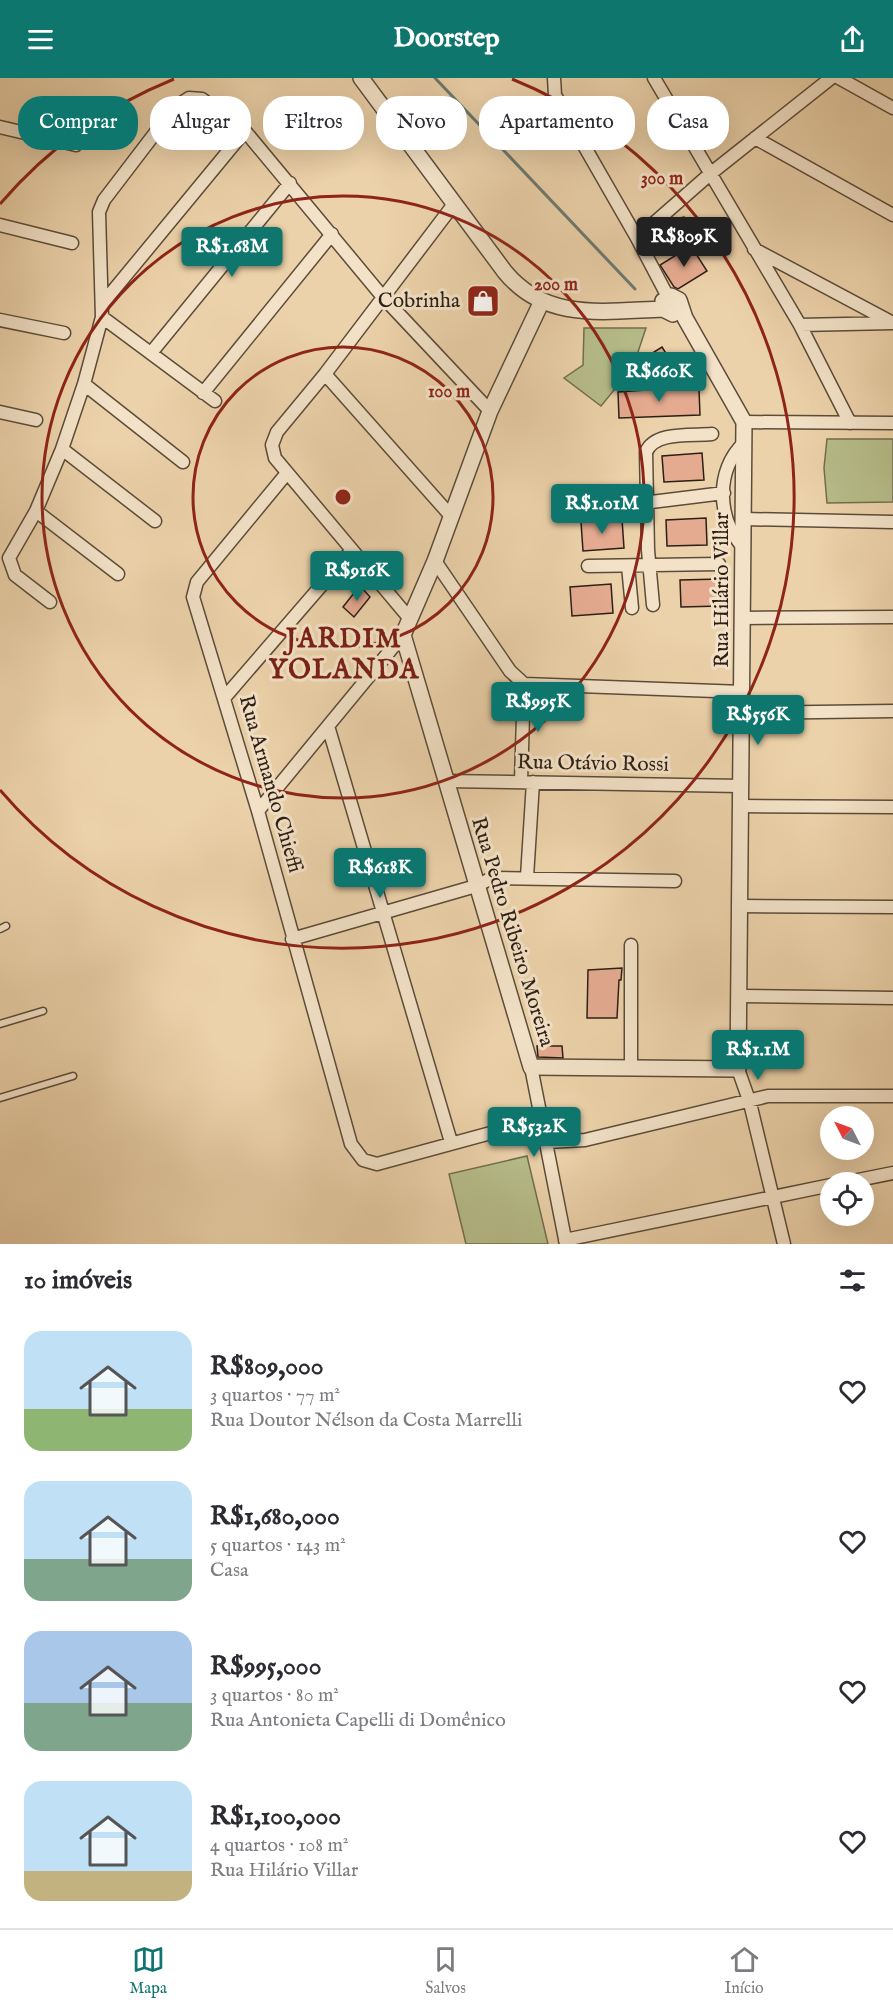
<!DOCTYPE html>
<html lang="pt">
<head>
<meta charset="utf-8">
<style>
	body { margin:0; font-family:"IM FELL English",serif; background:#f2f2f3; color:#2b2b33; height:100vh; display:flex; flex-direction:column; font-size:22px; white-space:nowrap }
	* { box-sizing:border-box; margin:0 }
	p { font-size:20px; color:#7c7c81 }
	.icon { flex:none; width:33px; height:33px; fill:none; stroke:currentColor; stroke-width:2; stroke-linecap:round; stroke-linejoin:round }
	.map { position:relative; height:1166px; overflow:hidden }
	.details { display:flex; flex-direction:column; background:#fff; flex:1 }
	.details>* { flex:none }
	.banner { position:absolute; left:18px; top:18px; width:858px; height:54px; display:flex; gap:12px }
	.needle { width:39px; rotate:312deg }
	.tools { position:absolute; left:820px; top:1028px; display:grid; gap:12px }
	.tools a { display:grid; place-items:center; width:54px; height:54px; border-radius:50%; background:#fff; box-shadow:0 6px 24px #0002; font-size:30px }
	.price { position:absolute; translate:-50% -51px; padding:0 14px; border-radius:6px; background:#0f766e; color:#fff; font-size:20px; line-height:39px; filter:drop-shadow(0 2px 3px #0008) }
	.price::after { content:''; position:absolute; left:50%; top:36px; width:18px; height:14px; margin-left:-9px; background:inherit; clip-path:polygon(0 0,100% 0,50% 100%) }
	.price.on { background:#222; color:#fff }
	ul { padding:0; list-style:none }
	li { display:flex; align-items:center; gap:18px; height:150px; padding:0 24px }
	li span { display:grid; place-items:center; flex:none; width:168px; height:120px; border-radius:18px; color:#555 }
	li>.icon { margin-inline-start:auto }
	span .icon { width:72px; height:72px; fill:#fffc; stroke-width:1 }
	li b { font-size:26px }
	h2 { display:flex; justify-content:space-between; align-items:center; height:72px; padding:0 24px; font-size:26px }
	.chip { padding:0 21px; border-radius:24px; background:#fff; box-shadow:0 6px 24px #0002; font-size:21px; line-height:54px }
	.chip.on { background:#0f766e; color:#fff }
	header { display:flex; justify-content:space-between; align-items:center; height:78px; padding:0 24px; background:#0f766e; color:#fff; font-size:27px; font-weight:700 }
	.tab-bar { display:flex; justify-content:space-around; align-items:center; height:84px; border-top:2px solid #e1e1e2; background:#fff; font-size:16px; color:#7c7c81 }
	.tab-bar a { display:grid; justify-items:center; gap:3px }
	.tab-bar .on { color:#0f766e }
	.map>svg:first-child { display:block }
	.green { fill:#b6bd8a; stroke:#716e50; stroke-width:1.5 }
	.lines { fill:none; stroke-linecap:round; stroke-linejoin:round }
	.stream { stroke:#6d7a71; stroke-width:3 }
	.building { fill:#e5ab91; stroke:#2c1f15; stroke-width:1.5 }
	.service-casing { stroke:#5c4c3a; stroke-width:9 }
	.minor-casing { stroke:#5c4c3a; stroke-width:15 }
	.tertiary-casing { stroke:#5c4c3a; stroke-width:18 }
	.service { stroke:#f3e2c8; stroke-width:6 }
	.minor { stroke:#f3e2c8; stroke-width:12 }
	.tertiary { stroke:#f3e2c8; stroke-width:15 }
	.ring { fill:none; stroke:#8f2418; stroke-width:3 }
	.labels { text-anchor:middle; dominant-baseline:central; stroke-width:6; stroke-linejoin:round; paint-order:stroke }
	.poi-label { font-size:21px; fill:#2c1f15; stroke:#f3e2c8; text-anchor:end }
	.street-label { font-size:21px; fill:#2c1f15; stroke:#f3e2c8 }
	.district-label { font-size:27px; font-weight:bold; letter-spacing:1.5px; fill:#7a1f14; stroke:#f3e2c8 }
	.centre { fill:#8f2418; stroke:#f3e2c8; stroke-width:3 }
	.ring-label { font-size:18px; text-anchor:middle; font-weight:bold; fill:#8f2418; stroke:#f3e2c8; stroke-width:6; stroke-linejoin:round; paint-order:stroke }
</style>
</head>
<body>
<header><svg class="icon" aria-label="menu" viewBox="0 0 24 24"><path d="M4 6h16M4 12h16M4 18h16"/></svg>Doorstep<svg class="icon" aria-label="share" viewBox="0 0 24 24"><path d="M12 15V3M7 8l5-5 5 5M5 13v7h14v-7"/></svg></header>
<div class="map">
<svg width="893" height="1166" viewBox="0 0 893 1166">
	<rect width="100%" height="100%" fill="#ecd2aa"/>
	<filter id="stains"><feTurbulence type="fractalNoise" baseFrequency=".00333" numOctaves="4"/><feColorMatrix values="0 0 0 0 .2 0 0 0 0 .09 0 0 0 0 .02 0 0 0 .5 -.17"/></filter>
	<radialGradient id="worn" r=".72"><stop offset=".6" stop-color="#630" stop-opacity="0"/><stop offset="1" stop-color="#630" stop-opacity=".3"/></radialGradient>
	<!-- green -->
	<path class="green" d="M584 250H646L633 289 601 328 564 300 583 287Z
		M827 361H893V424L827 425 824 390Z
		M527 1078 548 1166H466L449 1096Z"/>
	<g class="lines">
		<!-- stream -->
		<path class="stream" d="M435 0 635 211"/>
	</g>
	<!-- building -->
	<path class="building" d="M684 139 692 151 658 169 652 158 677 144 675 141Z
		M691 168 707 193 678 211 674 209 660 187Z
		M483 211 494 221 482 235 471 225Z
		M662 269 680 298 671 304 660 286 645 295 638 284Z
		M660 311 657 312 699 311 700 337 619 340 618 314Z
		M702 375 704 402 664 404 662 378Z
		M706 440 707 467 667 468 666 442Z
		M622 441 624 470 583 473 581 444Z
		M720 501 721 528 681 529 680 502Z
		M611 506 613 535 572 538 570 509Z
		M358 510H362L370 519 354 539 343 529Z
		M622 890 621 902H619L617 940H587L588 892Z
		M537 968H562L563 980 538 979Z"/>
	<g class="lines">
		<!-- service casing -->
		<g class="service-casing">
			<path id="service" d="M0 851 6 848
				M0 946 43 933
				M0 1020 73 998"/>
		</g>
		<!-- minor casing -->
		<g class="minor-casing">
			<path id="minor" d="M554 0 555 17 637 160 668 219
				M654 0 800 247 850 345
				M839 0 893 30
				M0 49 76 67
				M755 60 893 137
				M0 147 72 165
				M637 160 710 96 831 0
				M754 171 893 245
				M103 225 245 53
				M102 239 215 323
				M0 242 64 255
				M800 247 892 245
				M151 275 290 105
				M325 296 450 437
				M84 306 183 384
				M203 315 332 156
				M0 334 36 342
				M744 344 893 345
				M62 371 155 443
				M287 395 197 504 193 519 258 733 351 1066 363 1082 377 1086 542 1041
				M595 431 724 415
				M36 433 118 496
				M744 441 893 444
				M743 469C717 441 715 392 744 365
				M435 483 510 593 524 606 743 614
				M588 488 719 486
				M628 488 632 530
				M50 524 15 497 9 480 36 433 62 371 84 306 102 239 99 134 104 122 175 29 189 20 202 21 245 53 382 218 490 333
				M653 527 648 472 646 374C655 353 691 358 712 356
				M743 540 893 539
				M410 541 275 380 272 367 277 354 325 296 454 126
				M225 619 352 472
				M742 635 893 633
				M328 648 451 1064
				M445 703 741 708
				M521 703 524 606
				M741 728 893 729
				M258 733 403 557
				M527 799 533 704
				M740 828 893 829
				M292 861 476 808 492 800 675 803
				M739 918 893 920
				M531 989 566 1166
				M631 989V867
				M738 991 750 1025 784 1166
				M547 1064 585 1062 768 1018H893
				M848 1104 893 1095
				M565 1162 831 1107"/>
		</g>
		<!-- tertiary casing -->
		<g class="tertiary-casing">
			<path id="tertiary" d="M361 0 505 194C546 244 605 233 663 231
				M541 225 490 333 435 483 403 557 531 989 738 991 744 344 685 240 679 222 671 218 663 223V231L673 236 680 231"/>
		</g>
		<!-- service -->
		<use href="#service" class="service"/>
		<!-- minor -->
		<use href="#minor" class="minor"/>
		<!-- tertiary -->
		<use href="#tertiary" class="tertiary"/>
	</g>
	<!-- distance rings -->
	<g class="ring">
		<circle cx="343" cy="419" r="150"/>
		<circle cx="343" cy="419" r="301"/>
		<path d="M0 126A451 451 0 0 1 174 1M512 1A451 451 0 1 1 0 712"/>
	</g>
	<!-- icons -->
	<defs>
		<g id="shop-square" transform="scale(1.725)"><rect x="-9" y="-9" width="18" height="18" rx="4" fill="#8f2418" stroke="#f3e2c8"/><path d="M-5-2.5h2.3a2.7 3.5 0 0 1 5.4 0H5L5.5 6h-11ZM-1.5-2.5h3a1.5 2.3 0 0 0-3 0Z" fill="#fff"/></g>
	</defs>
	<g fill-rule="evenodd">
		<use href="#shop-square" x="483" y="223"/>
	</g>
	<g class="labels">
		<!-- poi labels -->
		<g class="poi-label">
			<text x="460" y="223">Cobrinha</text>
		</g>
		<!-- street labels -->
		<g class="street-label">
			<text transform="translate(722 512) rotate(-90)">Rua Hilário Villar</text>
			<text transform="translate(593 686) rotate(1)">Rua Otávio Rossi</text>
			<text transform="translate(270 706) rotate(74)">Rua Armando Chieffi</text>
			<text transform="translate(512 854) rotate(73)">Rua Pedro Ribeiro Moreira</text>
		</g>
		<!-- district labels -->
		<g class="district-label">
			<text x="344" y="562">JARDIM<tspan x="344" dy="31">YOLANDA</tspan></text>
		</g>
	</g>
	<circle cx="343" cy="419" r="9" class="centre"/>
	<g class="ring-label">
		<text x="662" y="106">300 m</text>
		<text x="556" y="212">200 m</text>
		<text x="449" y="319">100 m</text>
	</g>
	<rect width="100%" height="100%" filter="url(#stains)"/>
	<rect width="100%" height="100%" fill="url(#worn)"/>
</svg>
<div class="tools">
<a><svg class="needle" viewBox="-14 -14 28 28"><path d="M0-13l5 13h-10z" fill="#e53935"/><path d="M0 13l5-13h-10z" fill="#7c7c81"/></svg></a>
<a><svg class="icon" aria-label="locate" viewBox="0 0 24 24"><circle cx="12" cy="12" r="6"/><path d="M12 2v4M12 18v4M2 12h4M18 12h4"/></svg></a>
</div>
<b class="price on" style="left:684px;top:190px">R$809K</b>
<b class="price" style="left:232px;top:200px">R$1.68M</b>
<b class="price" style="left:659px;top:325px">R$660K</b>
<b class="price" style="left:602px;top:457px">R$1.01M</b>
<b class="price" style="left:357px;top:524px">R$916K</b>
<b class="price" style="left:538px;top:655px">R$995K</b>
<b class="price" style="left:758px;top:668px">R$556K</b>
<b class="price" style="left:380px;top:821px">R$618K</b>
<b class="price" style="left:758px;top:1003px">R$1.1M</b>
<b class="price" style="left:534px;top:1080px">R$532K</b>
<div class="banner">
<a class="chip on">Comprar</a>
<a class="chip">Alugar</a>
<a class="chip">Filtros</a>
<a class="chip">Novo</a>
<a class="chip">Apartamento</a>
<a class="chip">Casa</a>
</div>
</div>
<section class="details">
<h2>10 imóveis<svg class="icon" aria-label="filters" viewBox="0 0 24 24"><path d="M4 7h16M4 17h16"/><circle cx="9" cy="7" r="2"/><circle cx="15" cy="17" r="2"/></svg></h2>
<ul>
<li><span style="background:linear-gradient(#bfe0f5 65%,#8fb573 0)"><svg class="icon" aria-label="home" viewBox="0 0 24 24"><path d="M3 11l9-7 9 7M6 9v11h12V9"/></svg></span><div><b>R$809,000</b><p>3 quartos · 77 m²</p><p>Rua Doutor Nélson da Costa Marrelli</p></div><svg class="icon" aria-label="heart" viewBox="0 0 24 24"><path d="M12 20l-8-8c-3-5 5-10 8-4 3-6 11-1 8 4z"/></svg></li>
<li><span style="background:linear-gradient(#bfe0f5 65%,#7fa58c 0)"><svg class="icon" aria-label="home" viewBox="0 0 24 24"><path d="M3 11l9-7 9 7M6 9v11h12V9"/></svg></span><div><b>R$1,680,000</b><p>5 quartos · 143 m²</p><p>Casa</p></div><svg class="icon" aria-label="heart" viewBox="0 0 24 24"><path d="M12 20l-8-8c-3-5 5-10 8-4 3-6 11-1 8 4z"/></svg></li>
<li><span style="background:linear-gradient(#a9c7e8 60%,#7fa58c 0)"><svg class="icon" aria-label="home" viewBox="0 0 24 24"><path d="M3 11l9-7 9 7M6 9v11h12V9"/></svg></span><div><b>R$995,000</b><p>3 quartos · 80 m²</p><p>Rua Antonieta Capelli di Domênico</p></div><svg class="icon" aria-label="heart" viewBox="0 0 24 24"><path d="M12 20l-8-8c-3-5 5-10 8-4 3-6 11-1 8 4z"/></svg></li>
<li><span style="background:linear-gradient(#bfe0f5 75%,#c2b280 0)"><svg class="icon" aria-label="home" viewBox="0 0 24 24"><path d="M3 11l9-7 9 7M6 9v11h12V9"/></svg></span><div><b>R$1,100,000</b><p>4 quartos · 108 m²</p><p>Rua Hilário Villar</p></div><svg class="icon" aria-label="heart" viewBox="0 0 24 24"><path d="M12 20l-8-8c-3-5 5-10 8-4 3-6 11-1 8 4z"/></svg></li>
</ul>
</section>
<nav class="tab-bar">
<a class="on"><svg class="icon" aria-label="map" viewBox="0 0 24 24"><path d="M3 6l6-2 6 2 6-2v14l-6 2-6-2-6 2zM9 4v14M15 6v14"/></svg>Mapa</a>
<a><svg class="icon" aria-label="saved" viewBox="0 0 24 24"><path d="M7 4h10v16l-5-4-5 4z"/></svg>Salvos</a>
<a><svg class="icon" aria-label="home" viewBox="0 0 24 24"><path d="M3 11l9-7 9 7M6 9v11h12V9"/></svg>Início</a>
</nav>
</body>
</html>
